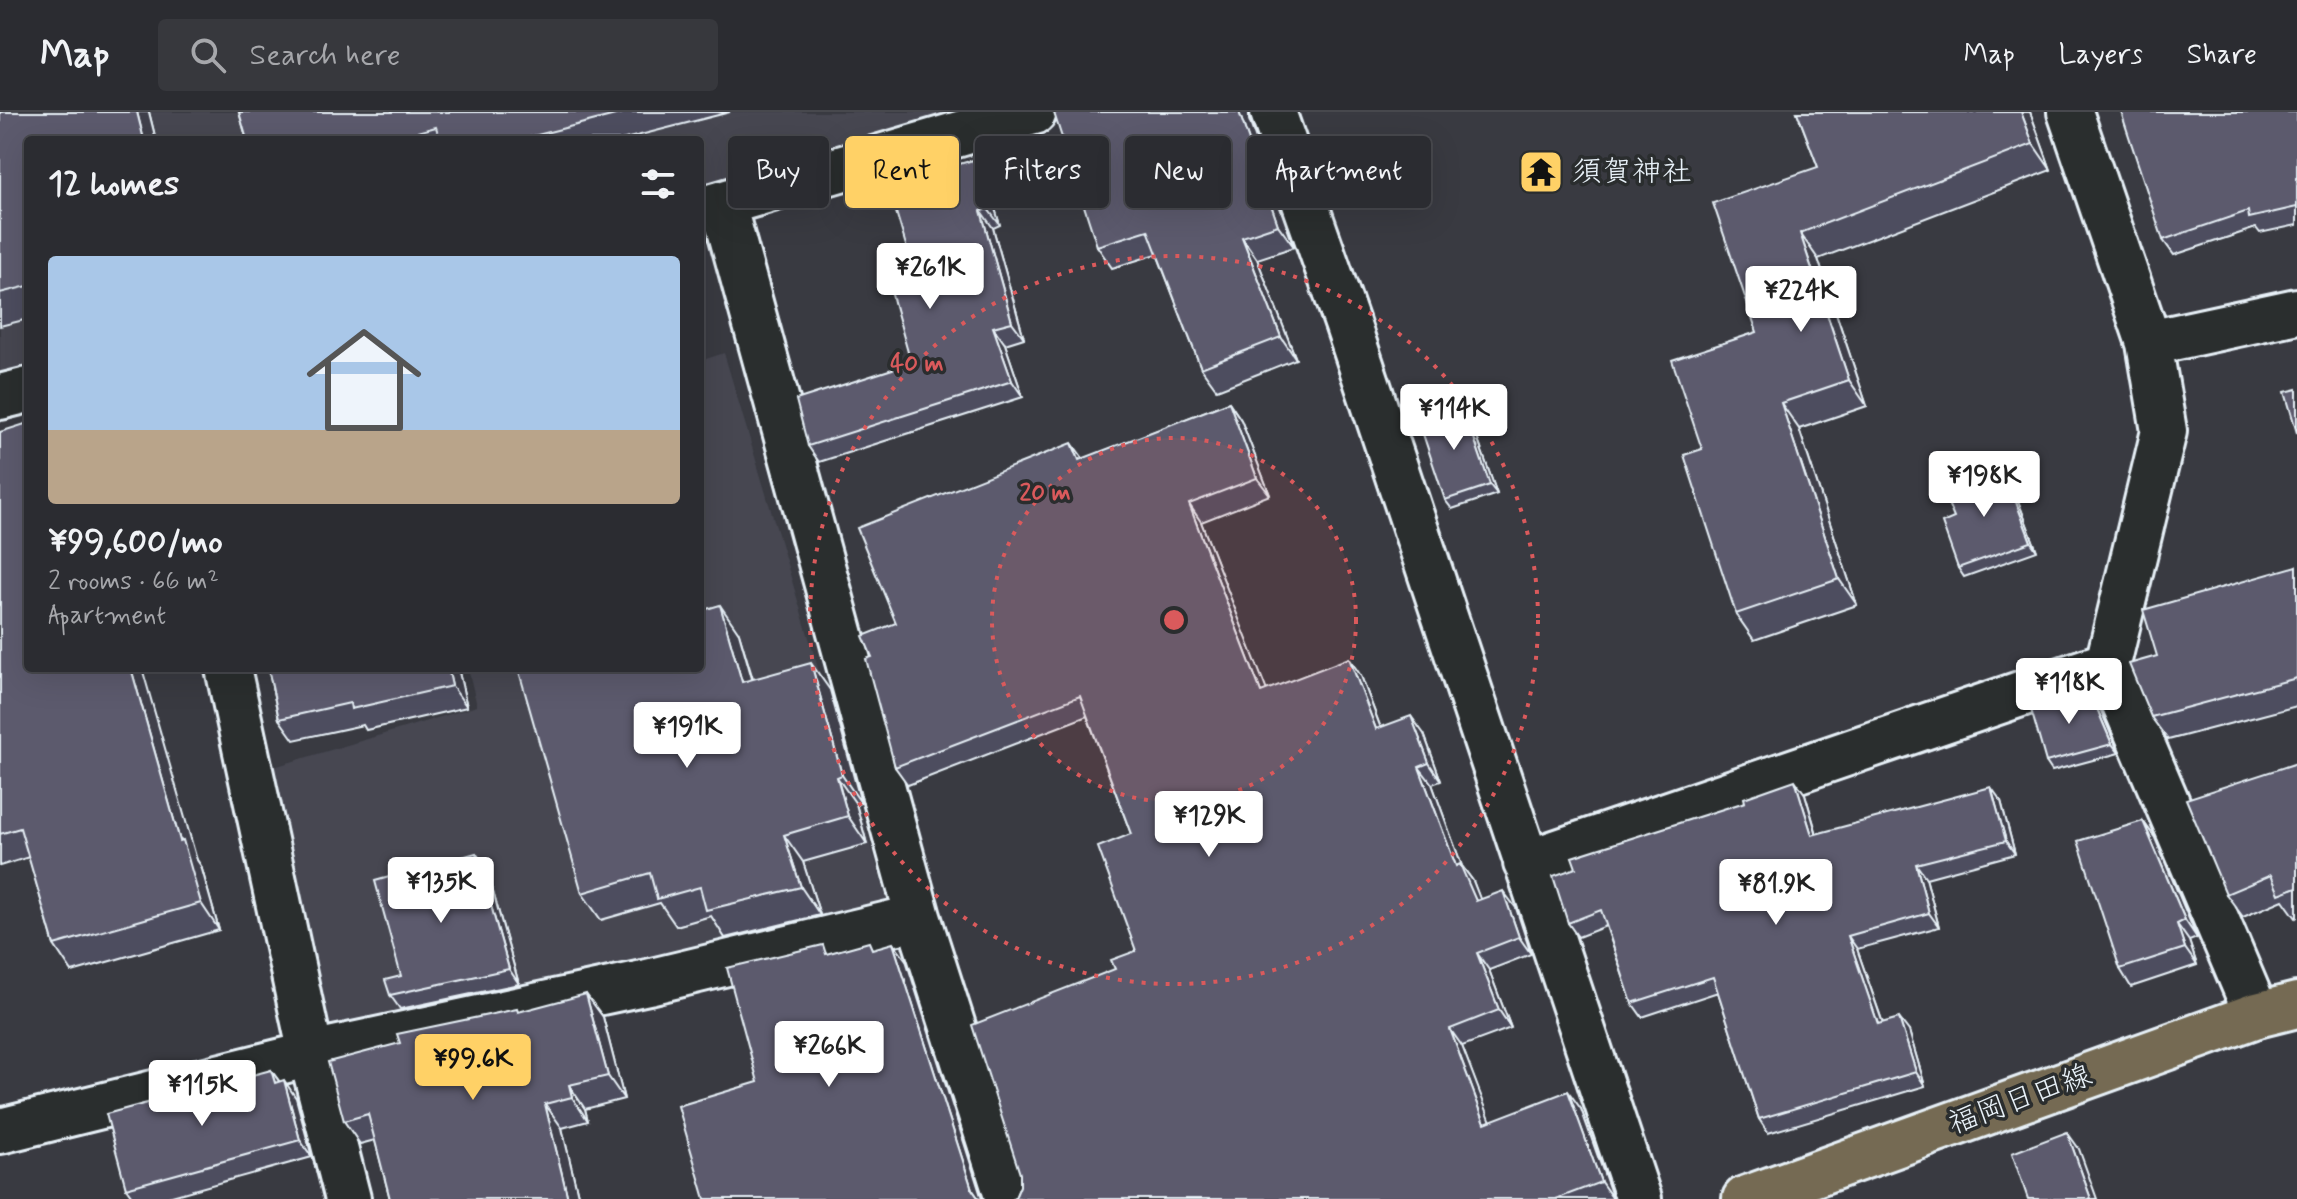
<!DOCTYPE html>
<html lang="en">
<head>
<meta charset="utf-8">
<style>
	body { margin:0; font-family:Mynerve,"Klee One",sans-serif; background:#37383d; color:#f1f3f6; height:100vh; display:flex; flex-direction:column; font-size:30px; white-space:nowrap }
	* { box-sizing:border-box; margin:0 }
	p { font-size:26px; color:#a6a7ab }
	.icon { flex:none; width:44px; height:44px; fill:none; stroke:currentColor; stroke-width:2; stroke-linecap:round; stroke-linejoin:round }
	.map { position:relative; flex:1; overflow:hidden }
	.sheet { position:absolute; left:24px; top:24px; width:680px; height:536px; display:flex; flex-direction:column; background:#2b2c31; border-radius:8px; box-shadow:0 8px 32px #0002,0 0 0 2px #47484d }
	.sheet>* { flex:none }
	.banner { position:absolute; left:728px; top:24px; width:760px; height:72px; display:flex; gap:16px }
	.price { position:absolute; translate:-50% -68px; padding:0 18px; border-radius:8px; background:#fff; color:#222; font-size:26px; line-height:52px; filter:drop-shadow(0 2px 4px #0008) }
	.price::after { content:''; position:absolute; left:50%; top:48px; width:24px; height:18px; margin-left:-12px; background:inherit; clip-path:polygon(0 0,100% 0,50% 100%) }
	.price.current { background:#ffd166; color:#111 }
	ul { padding:0; list-style:none }
	li { display:grid; align-content:center; gap:16px; height:424px; padding:0 24px }
	li span { display:grid; place-items:center; height:248px; border-radius:8px; color:#555 }
	li>.icon { margin-inline-start:auto }
	span .icon { width:144px; height:144px; fill:#fffc; stroke-width:1 }
	li b { font-size:34px }
	h2 { display:flex; justify-content:space-between; align-items:center; height:96px; padding:0 24px; font-size:34px }
	.pill { padding:0 28px; border-radius:8px; background:#2b2c31; box-shadow:0 8px 32px #0002,0 0 0 2px #47484d; font-size:28px; line-height:72px }
	.pill.current { background:#ffd166; color:#111 }
	header { display:flex; align-items:center; gap:48px; box-sizing:border-box; height:112px; padding:0 40px; background:#2b2c31; border-bottom:2px solid #47484d }
	header strong { font-size:38px }
	nav { display:flex; gap:44px; margin-inline-start:auto; font-size:28px }
	.search { width:560px; height:72px; background:#37383d; display:flex; align-items:center; gap:20px; box-sizing:border-box; padding:0 28px; border-radius:8px; color:#a6a7ab; font-size:30px }
	.map>svg:first-child { display:block }
	.built { fill:#464751 }
	.lines { fill:none; stroke-linecap:round; stroke-linejoin:round }
	.minor-casing { stroke:#e8f1f8; stroke-width:50 }
	.major-casing { stroke:#e8f1f8; stroke-width:50 }
	.minor { stroke:#2a2d2e; stroke-width:44 }
	.major { stroke:#746b52; stroke-width:44 }
	.wall { fill:#4e4d5e; stroke:#e8f1f8; stroke-width:2 }
	.shaded-wall { fill:#403f4c; stroke:#e8f1f8; stroke-width:2 }
	.building { fill:#5b5a6d; stroke:#e8f1f8; stroke-width:2 }
	.ring { fill:none; stroke:#da5a5c; stroke-width:4; stroke-dasharray:4 8 }
	.labels { text-anchor:middle; dominant-baseline:central; stroke-width:7; stroke-linejoin:round; paint-order:stroke }
	.poi-label { font-size:30px; fill:#e8f1f8; stroke:#2a2d2e; text-anchor:start }
	.street-label { font-size:30px; fill:#e8f1f8; stroke:#2a2d2e }
	.centre { fill:#da5a5c; stroke:#2a2d2e; stroke-width:4 }
	.ring-label { font-size:24px; text-anchor:middle; font-weight:bold; fill:#da5a5c; stroke:#2a2d2e; stroke-width:7; stroke-linejoin:round; paint-order:stroke }
</style>
</head>
<body>
<header>
<strong>Map</strong>
<div class="search"><svg class="icon" aria-label="search" viewBox="0 0 24 24"><circle cx="10" cy="10" r="6"/><path d="M15 15l6 6"/></svg>Search here</div>
<nav><a>Map</a><a>Layers</a><a>Share</a></nav>
</header>
<div class="map">
<svg width="2297" height="1087" viewBox="0 0 2297 1087">
	<rect width="100%" height="100%" fill="#393a41"/>
	<filter id="ink" filterUnits="userSpaceOnUse"><feTurbulence type="fractalNoise" baseFrequency=".0125" numOctaves="2"/><feDisplacementMap in="SourceGraphic" scale="16" xChannelSelector="R" yChannelSelector="G"/><feConvolveMatrix kernelMatrix="1 2 1 2 8 2 1 2 1" color-interpolation-filters="sRGB"/></filter>
	<g filter="url(#ink)">
		<!-- built -->
		<path class="built" d="M0 0H963L700 79V28H28V257L0 263Z
			M724 241 889 794 323 918 264 658 477 594 468 556H700V249Z"/>
		<g class="lines">
			<!-- minor casing -->
			<g class="minor-casing">
				<path id="minor" d="M1273 0 1347 211 1639 1087
					M2070 0 2149 231 2164 319 2108 552 2257 903
					M723 92 918 805 1008 1087
					M700 98 1034 0
					M2149 231 2297 199
					M0 285 28 278
					M228 556 311 942 348 1087
					M1526 751 2108 552
					M0 1019 311 942 648 870 918 805"/>
			</g>
			<!-- major casing -->
			<g class="major-casing">
				<path id="major" d="M1745 1087 2257 903 2297 893"/>
			</g>
			<!-- minor -->
			<use href="#minor" class="minor"/>
			<!-- major -->
			<use href="#major" class="major"/>
		</g>
		<!-- wall -->
		<path class="wall" d="M0 0H149L156 28H28V207L0 214Z
			M239 0H730L621 28H247Z
			M1797 0H2030L2051 58 1818 147 1867 294 1799 317 1857 493 1754 528 1736 502 1702 337 1757 220 1818 55Z
			M2297 0V113L2260 121 2256 116 2174 143 2163 128Z
			M1249 8 1294 135 1257 147 1296 247 1217 278 1201 256 1157 142 1112 156 1097 134Z
			M973 48 985 64 1000 113 993 116 1024 226 1005 232 1023 285 819 350 808 334 911 251 910 147Z
			M1229 290 1241 308 1270 383 1201 410 1266 578 1361 564 1381 616 1424 622 1441 669 1432 672 1462 754 1473 769 1480 788 1516 796 1531 842 1489 858 1511 916 1462 934 1490 1009 1581 997 1613 1087H1013L1015 1086 1115 857 1136 839 1131 722 1087 604 908 673 895 655 872 545 896 511 1083 347Z
			M1468 300 1497 382 1452 397 1445 388Z
			M0 320 197 748 201 754 219 818 72 860 54 833 29 745 0 754Z
			M2009 365 2037 439 1964 465 1958 456 1954 406Z
			M2297 454V594L2168 628 2151 605 2157 544Z
			M739 521 753 567 830 578 861 691 856 692 867 732 803 750 820 803 725 826 711 804 676 814 660 791 601 808 582 781Z
			M268 556H458L467 595 366 618 363 613 294 628 279 607Z
			M2096 587 2119 641 2052 659 2046 650Z
			M2297 651V805L2296 806 2283 788 2243 805 2226 782Z
			M1805 682 1817 722 2001 689 2015 742 1926 766 1939 815 1857 837 1883 911 1909 919 1925 974 1768 1021 1759 1007 1718 880 1642 905 1632 891 1606 814 1578 825 1568 811 1576 756Z
			M2143 709 2155 726 2197 826 2189 829 2197 853 2131 875 2120 857Z
			M486 755 519 872 400 897 390 883 401 864Z
			M519 900 603 905 624 987 585 997 588 1009 562 1016 579 1087H390L375 1028 360 1032 344 1009Z
			M271 958 280 970 296 986 312 1045 161 1087H134L126 1076Z"/>
		<!-- shaded-wall -->
		<path class="shaded-wall" d="M137 0H149L156 28H144Z
			M1239 0H1249V8L1294 135 1278 113Z
			M2021 0H2030L2051 58 2033 32Z
			M973 48 985 64 1000 113 988 97Z
			M981 99 993 116 1024 226 1012 210Z
			M1800 121 1818 147 1867 294 1849 268Z
			M1242 125 1257 147 1296 247 1281 225Z
			M993 215 1005 232 1023 285 1012 269Z
			M1229 290 1241 308 1270 383 1257 366Z
			M1462 291 1468 300 1497 382 1490 373Z
			M1781 291 1799 317 1857 493 1839 467Z
			M1072 331 1085 349 1079 348Z
			M2003 356 2009 365 2037 439 2031 430Z
			M1189 392 1201 410 1274 597 1261 580Z
			M720 493 739 521 761 598 742 570Z
			M1349 546 1361 564 1388 635 1376 617Z
			M811 551 830 578 861 691 842 663Z
			M131 556H142L197 748 201 754 219 818 201 791 180 729Z
			M448 556H458L467 595 452 574Z
			M2089 578 2096 587 2119 641 2112 632Z
			M1411 604 1424 622 1441 669 1429 651Z
			M1419 655 1432 672 1462 754 1473 769 1488 807 1476 789 1456 754Z
			M837 665 856 692 867 732 848 704Z
			M1795 668 1805 682 1821 737 1812 723Z
			M1991 675 2001 689 2015 742 2006 729Z
			M2143 709 2155 726 2197 826 2185 808Z
			M784 723 803 750 820 803 801 775Z
			M476 741 486 755 519 872 509 857Z
			M1916 752 1926 766 1939 815 1929 801Z
			M1503 779 1516 796 1531 842 1519 825Z
			M2177 812 2189 829 2197 853 2185 836Z
			M1848 824 1857 837 1888 926 1878 912Z
			M893 831 906 848 982 1087H979L972 1077Z
			M1477 841 1489 858 1511 916 1499 898Z
			M586 882 603 905 624 987 608 964Z
			M1899 906 1909 919 1925 974 1916 960Z
			M1450 917 1462 934 1498 1028 1485 1011Z
			M271 958 283 975 275 971Z
			M284 968 296 986 312 1045 300 1028Z
			M569 973 585 997 588 1009 572 985Z
			M1568 979 1581 997 1613 1087 1601 1070Z
			M545 992 562 1016 579 1087H568Z
			M2067 1020 2079 1037 2097 1087H2091Z"/>
		<!-- building -->
		<path class="building" d="M0 0H137L144 28H28V174L0 181Z
			M239 0H627L518 28H440L436 15 387 28H247Z
			M1057 0H1239L1278 113 1242 125 1281 225 1201 256 1148 118 1097 134 1054 1Z
			M1797 0H2021L2033 32 1800 121 1849 268 1781 291 1839 467 1736 502 1684 343 1702 337 1672 248 1757 220 1713 91 1818 55Z
			M2121 0H2297V95L2249 106 2248 99 2163 128Z
			M973 48 988 97 981 99 1012 210 993 215 1012 269 808 334 796 288 911 251 884 154 910 147 888 73Z
			M2297 277V321L2285 280Z
			M1229 290 1257 366 1189 392 1261 580 1349 546 1376 617 1411 604 1429 651 1419 655 1456 754 1460 752 1476 789 1503 779 1519 825 1477 841 1499 898 1450 917 1485 1011 1568 979 1601 1070 1556 1087H1013L1015 1086 1020 1074V1062L972 913 1115 857 1111 848 1136 839 1098 735 1131 722 1080 584 895 655 866 547 872 545 863 524 896 511 857 416 1072 331 1079 348Z
			M1462 291 1490 373 1445 388 1418 307Z
			M28 311V556H131L180 729 183 728 201 791 54 833 20 716 0 722V320Z
			M2003 356 2031 430 1958 456 1942 411 1954 406 1943 379Z
			M2297 454V566L2151 605 2129 552 2157 544 2143 498Z
			M720 493 742 570 811 551 842 663 837 665 848 704 784 723 801 775 706 798 700 775 657 787 650 761 582 781 518 556H700V499Z
			M268 556H448L452 574 351 597 350 591 279 607Z
			M2089 578 2112 632 2046 650 2030 594Z
			M2297 651V775L2279 782 2271 763 2226 782 2186 687Z
			M1795 668 1812 723 1991 675 2006 729 1916 752 1929 801 1848 824 1878 912 1899 906 1916 960 1759 1007 1713 865 1632 891 1601 798 1568 811 1553 764 1576 756 1572 745 1745 690 1744 686Z
			M2143 709 2185 808 2177 812 2185 836 2120 857 2078 729Z
			M476 741 509 857 390 883 385 868 401 864 375 769Z
			M869 830 872 837 893 831 972 1077 979 1087H705L678 994 758 970 727 856 823 833 826 842Z
			M586 882 608 964 569 973 572 985 545 992 568 1087H390L368 1002 344 1009 328 950 400 931 397 922 517 897 518 900Z
			M271 958 275 971 284 968 300 1028 126 1076 106 1002Z
			M2067 1020 2091 1087H2028L2012 1041Z"/>
	</g>
	<!-- distance rings -->
	<circle cx="1174" cy="508" r="182" fill="#da5a5c" fill-opacity=".12"/>
	<g class="ring">
		<circle cx="1174" cy="508" r="182"/>
		<circle cx="1174" cy="508" r="364"/>
	</g>
	<!-- icons -->
	<defs>
		<g id="temple-square" transform="scale(2.3)"><rect x="-9" y="-9" width="18" height="18" rx="4" fill="#ffd166" stroke="#2a2d2e"/><path d="M0-6L5-2H3V0L6.5 2.5H4V6H1.5V3h-3V6H-4V2.5H-6.5L-3 0V-2H-5Z" fill="#111"/></g>
	</defs>
	<g fill-rule="evenodd">
		<use href="#temple-square" x="1541" y="60"/>
	</g>
	<g class="labels">
		<!-- poi labels -->
		<g class="poi-label">
			<text x="1572" y="60">須賀神社</text>
		</g>
		<!-- street labels -->
		<g class="street-label">
			<text transform="translate(2020 988) rotate(-20)">福岡日田線</text>
		</g>
	</g>
	<circle cx="1174" cy="508" r="12" class="centre"/>
	<g class="ring-label">
		<text x="917" y="259">40 m</text>
		<text x="1045" y="388">20 m</text>
	</g>
</svg>
<b class="price" style="left:930px;top:199px">¥261K</b>
<b class="price" style="left:1801px;top:222px">¥224K</b>
<b class="price" style="left:1454px;top:340px">¥114K</b>
<b class="price" style="left:1984px;top:407px">¥198K</b>
<b class="price" style="left:2069px;top:614px">¥118K</b>
<b class="price" style="left:687px;top:658px">¥191K</b>
<b class="price" style="left:1209px;top:747px">¥129K</b>
<b class="price" style="left:441px;top:813px">¥135K</b>
<b class="price" style="left:1776px;top:815px">¥81.9K</b>
<b class="price" style="left:829px;top:977px">¥266K</b>
<b class="price current" style="left:473px;top:990px">¥99.6K</b>
<b class="price" style="left:202px;top:1016px">¥115K</b>
<div class="banner">
<a class="pill">Buy</a>
<a class="pill current">Rent</a>
<a class="pill">Filters</a>
<a class="pill">New</a>
<a class="pill">Apartment</a>
</div>
<section class="sheet">
<h2>12 homes<svg class="icon" aria-label="filters" viewBox="0 0 24 24"><path d="M4 7h16M4 17h16"/><circle cx="9" cy="7" r="2"/><circle cx="15" cy="17" r="2"/></svg></h2>
<ul>
<li><span style="background:linear-gradient(#a9c7e8 70%,#b9a48a 0)"><svg class="icon" aria-label="home" viewBox="0 0 24 24"><path d="M3 11l9-7 9 7M6 9v11h12V9"/></svg></span><div><b>¥99,600/mo</b><p>2 rooms · 66 m²</p><p>Apartment</p></div></li>
</ul>
</section>
</div>
</body>
</html>
